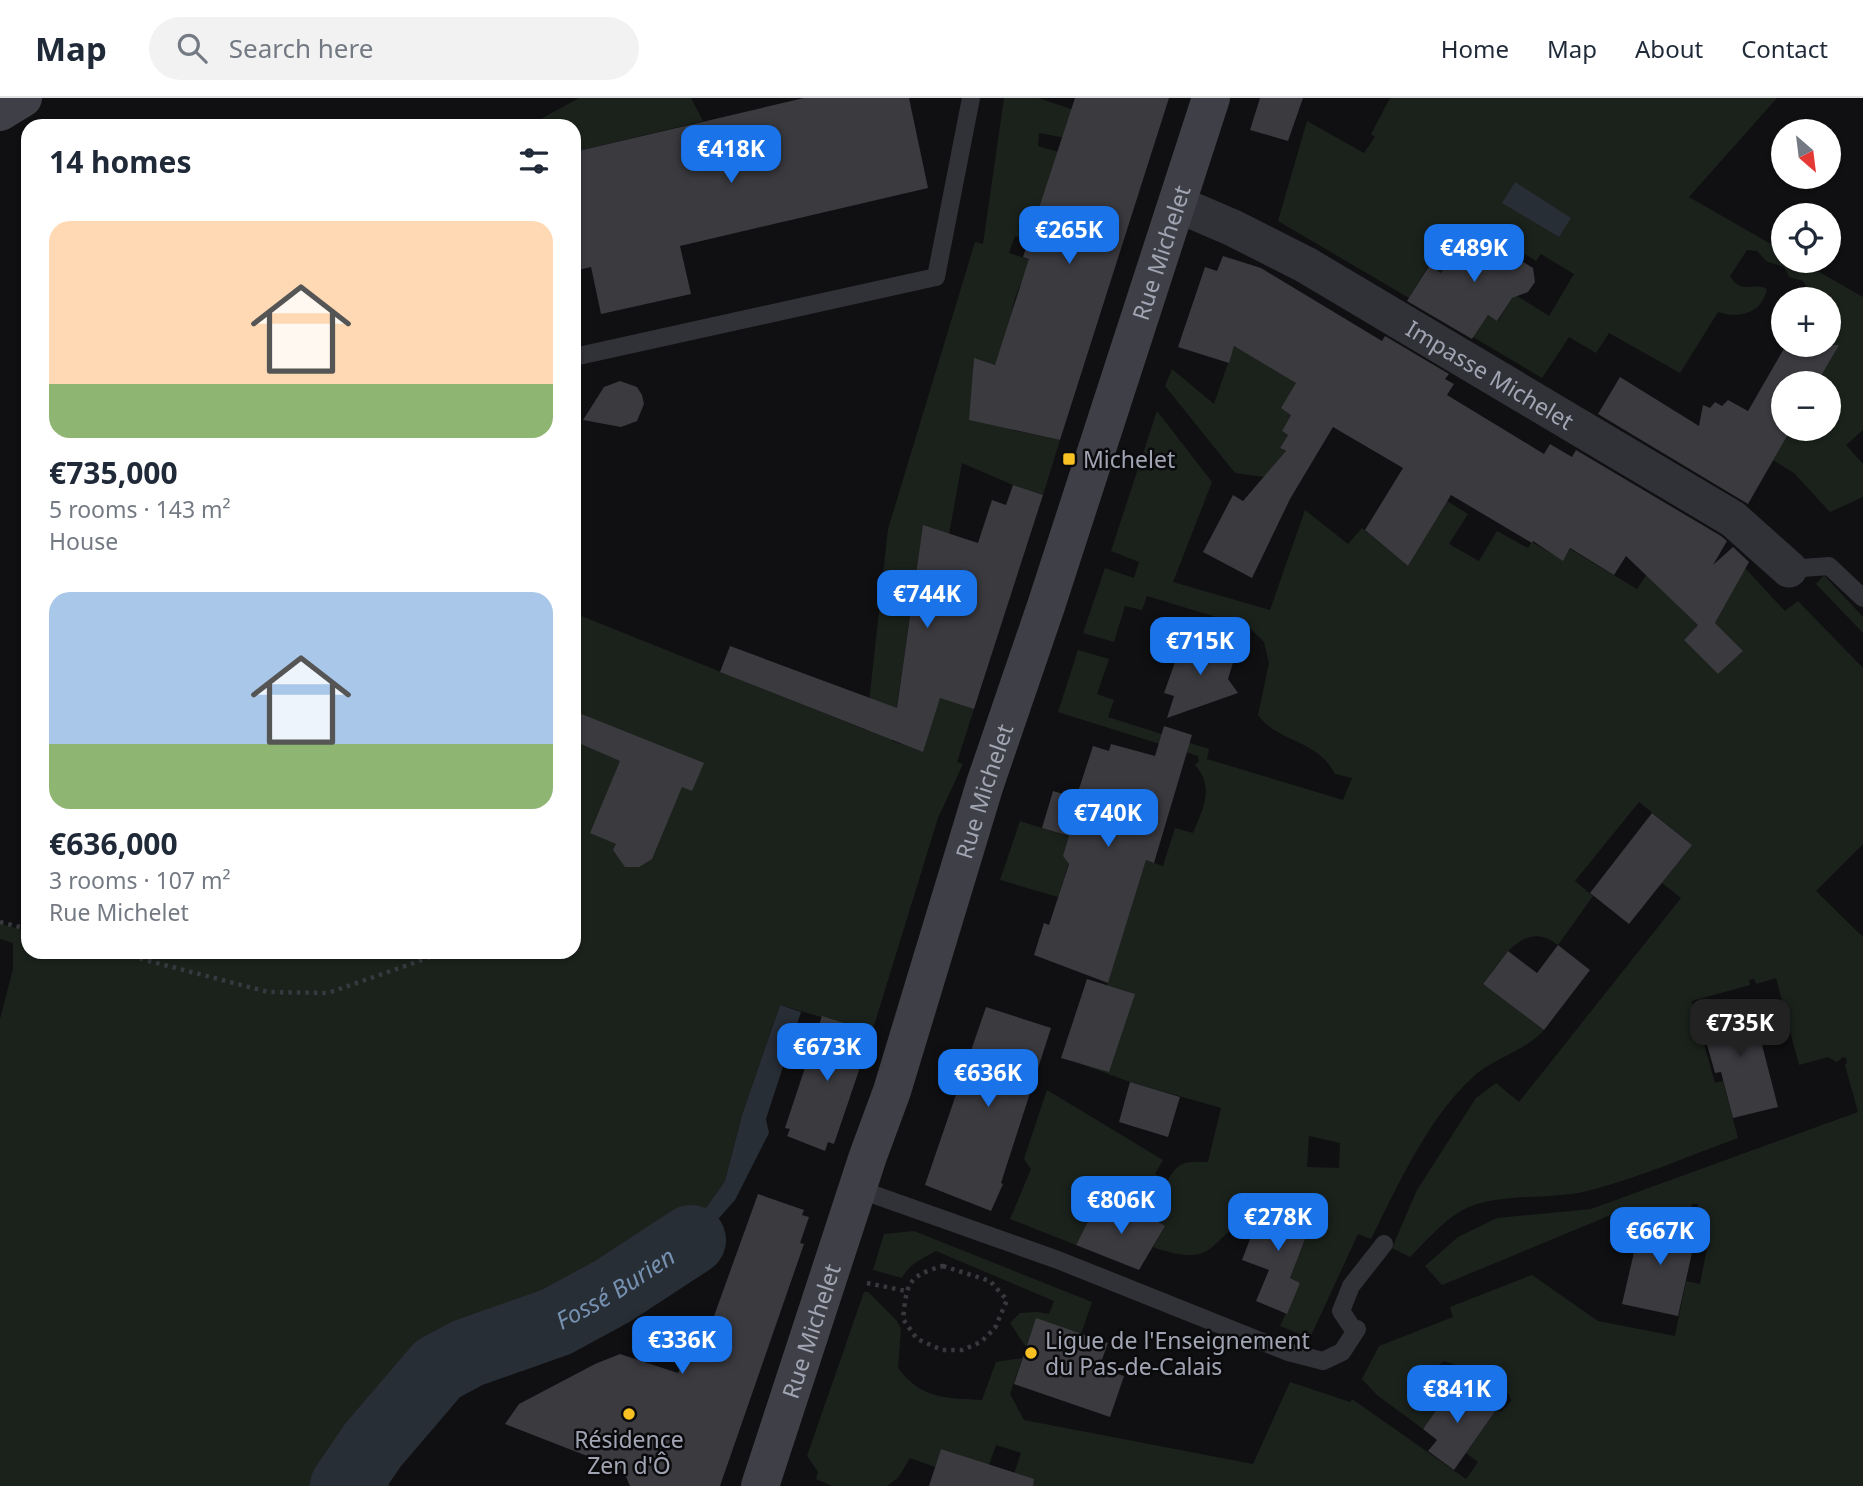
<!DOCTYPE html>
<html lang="en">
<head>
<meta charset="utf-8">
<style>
	body { margin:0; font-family:"Noto Sans",sans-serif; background:#f2f2f3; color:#1f2937; height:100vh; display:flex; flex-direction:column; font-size:26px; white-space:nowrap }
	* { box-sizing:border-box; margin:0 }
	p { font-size:23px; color:#747a83 }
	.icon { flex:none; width:38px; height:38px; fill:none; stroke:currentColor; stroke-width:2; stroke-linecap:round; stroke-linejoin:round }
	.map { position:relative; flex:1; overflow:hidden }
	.drawer { position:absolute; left:21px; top:21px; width:560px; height:840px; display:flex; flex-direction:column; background:#fff; border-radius:21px; box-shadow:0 2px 5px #0004 }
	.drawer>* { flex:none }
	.needle { width:46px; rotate:152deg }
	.buttons { position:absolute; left:1771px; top:21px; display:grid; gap:14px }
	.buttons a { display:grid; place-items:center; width:70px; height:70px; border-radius:50%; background:#fff; box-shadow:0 2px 5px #0004; font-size:35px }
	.price { position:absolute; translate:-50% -60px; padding:0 16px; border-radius:14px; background:#1a73e8; color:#fff; font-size:23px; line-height:46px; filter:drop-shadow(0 2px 4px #0008) }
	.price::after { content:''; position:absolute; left:50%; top:42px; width:21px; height:16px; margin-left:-10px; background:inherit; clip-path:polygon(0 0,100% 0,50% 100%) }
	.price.on { background:#222; color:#fff }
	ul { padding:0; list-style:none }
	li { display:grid; align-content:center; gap:14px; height:371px; padding:0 28px }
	li span { display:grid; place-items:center; height:217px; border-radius:21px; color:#555 }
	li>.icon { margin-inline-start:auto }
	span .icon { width:126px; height:126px; fill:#fffc; stroke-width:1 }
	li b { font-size:30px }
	h2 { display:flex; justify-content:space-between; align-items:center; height:84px; padding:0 28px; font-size:30px }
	header { display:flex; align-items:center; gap:42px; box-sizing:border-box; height:98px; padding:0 35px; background:#fff; border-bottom:2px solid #e0e1e3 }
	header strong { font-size:33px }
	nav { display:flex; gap:38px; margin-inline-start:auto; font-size:24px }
	.search { width:490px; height:63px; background:#f2f2f3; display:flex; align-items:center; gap:18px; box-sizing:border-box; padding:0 24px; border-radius:38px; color:#747a83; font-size:26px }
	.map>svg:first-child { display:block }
	.green { fill:#1b221c; fill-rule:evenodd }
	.water { fill:#272e36 }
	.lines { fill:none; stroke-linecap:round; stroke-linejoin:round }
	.river { stroke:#272e36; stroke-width:70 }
	.building { fill:#3a3a3f }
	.path { stroke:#37393e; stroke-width:4.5; stroke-dasharray:3.5 5; stroke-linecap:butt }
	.service { stroke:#313237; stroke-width:18 }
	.minor { stroke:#313237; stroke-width:37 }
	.secondary { stroke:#3f4047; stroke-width:38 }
	.poi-dot { fill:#f7c123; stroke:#0b0b0d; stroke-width:2.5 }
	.labels { text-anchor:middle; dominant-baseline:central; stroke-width:5; stroke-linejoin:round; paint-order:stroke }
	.street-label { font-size:23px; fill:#a1a5b3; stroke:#0b0b0d }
	.poi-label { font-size:23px; fill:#a1a5b3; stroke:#0b0b0d; text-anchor:start }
	.water-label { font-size:24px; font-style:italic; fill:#7690b0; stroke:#0b0b0d }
</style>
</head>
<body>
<header>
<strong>Map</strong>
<div class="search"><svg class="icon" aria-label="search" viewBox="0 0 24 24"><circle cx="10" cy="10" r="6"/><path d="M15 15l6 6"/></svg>Search here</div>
<nav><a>Home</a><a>Map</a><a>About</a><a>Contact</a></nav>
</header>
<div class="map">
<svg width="1863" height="1388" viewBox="0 0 1863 1388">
	<rect width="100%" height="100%" fill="#101012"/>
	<!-- green -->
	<path class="green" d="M579 0H691L703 23 574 54V28H528Z
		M1004 0H1038L1089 17 1066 40 1039 35 1038 48 1058 54 1063 152 1015 138 1009 155 1041 165C1035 171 1026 177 1022 184 1008 209 1009 244 1007 271L974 261 973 270 1026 288 1012 332 1060 342 1043 397 1013 387 962 365 949 436 923 428 892 643 923 653 949 569 957 605 974 611 957 664 963 666 938 720 872 934 780 907 742 1017 725 1083 689 1134 591 1196 456 1251 404 1282 363 1332 336 1378 328 1388H0V921L13 871V845L0 841V826L28 833V854H574V515L866 632 888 431 975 144 983 146Z
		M1390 0H1777L1689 99 1783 153V163H1800L1863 199V332L1846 347 1863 366V399L1830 414 1794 375 1773 362 1791 331H1829V285H1817L1835 254 1824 247H1829V201H1813L1807 197V190L1803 183 1789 179 1784 169 1766 163 1757 153 1747 152 1730 178C1742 198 1752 183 1767 191 1762 216 1738 221 1718 214L1680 275 1609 235 1596 255 1569 239 1542 280 1473 239 1488 217 1498 223 1514 196 1549 218 1574 176 1541 156 1536 163 1495 137 1490 144 1468 131 1452 158 1449 179 1428 168 1409 200 1278 123 1307 23 1364 55 1375 39 1371 36Z
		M1234 248 1297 285 1291 317 1282 333 1288 337 1280 350 1292 358 1264 379 1235 375 1165 288 1172 271 1214 306Z
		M1157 313 1212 384 1173 484 1270 512 1305 412 1348 446 1362 430 1408 468 1447 403 1468 416 1449 446 1479 463 1497 433 1528 450 1532 444 1563 462 1570 451 1637 491 1652 468 1698 527 1684 542 1718 576 1743 553 1715 525 1745 470 1785 513 1798 503 1863 570V746L1816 793 1863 839V1388H1010L1021 1355 996 1347 989 1367 941 1351 935 1369 910 1360 898 1380 887 1388H832L816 1381 818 1374 807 1358 864 1194H868L897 1223 901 1231 898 1270C921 1301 945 1300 982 1302L996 1264 1022 1260 1010 1296 1024 1322 1253 1366 1290 1284 1350 1304 1352 1301 1466 1381 1478 1364 1466 1355 1496 1312 1501 1314 1511 1303 1509 1296 1473 1273 1444 1263 1430 1274 1424 1286 1444 1302 1423 1331 1377 1297 1362 1281 1379 1248 1453 1219 1450 1209 1532 1177 1598 1223 1675 1238 1686 1183 1700 1186 1710 1135 1697 1132 1698 1106H1692L1689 1117 1630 1109 1442 1187 1425 1168 1458 1139 1497 1120 1591 1111 1858 1014 1845 967 1847 965 1846 960 1843 959 1837 964 1828 959 1799 967 1776 880 1756 886 1754 881 1749 882 1750 887 1692 903 1715 985 1723 983 1738 1040C1688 1058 1639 1080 1587 1093 1549 1103 1496 1093 1461 1113 1442 1124 1426 1143 1410 1159L1392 1150 1417 1092 1476 1000 1496 985 1519 1004 1681 800 1662 785 1691 746 1639 704 1575 783 1593 798 1558 847C1524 820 1502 861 1483 886L1544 932C1524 954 1495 959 1473 979 1428 1020 1398 1087 1371 1141L1358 1136 1310 1240 1280 1228 1300 1185 1290 1180 1313 1122C1291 1121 1267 1117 1246 1123 1232 1128 1222 1141 1211 1150 1195 1163 1170 1155 1153 1149L1165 1128 1139 1130 1097 1107 1076 1147 1010 1121 1031 1071 1024 1061 1047 992 1163 1062 1155 1076 1167 1083C1179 1063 1185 1063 1208 1064L1221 1010 1130 984 1081 966 1087 950 1134 896 1107 887 1146 762 1163 768 1175 730 1193 735C1203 710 1215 690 1195 667L1199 663 1198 658 1058 614 1078 552 1109 561 1097 596 1114 602 1108 619 1209 651 1207 661 1343 702 1352 680 1335 676C1317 641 1278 645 1258 617L1269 565 1264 544 1249 529 1147 498 1142 512 1125 508 1114 544 1083 535 1105 470 1134 480 1139 464 1111 453ZM1309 1038 1340 1045 1339 1070 1307 1069Z
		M1824 477 1863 519V535L1816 486Z
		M1020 723 1076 741 1063 758 1069 764 1058 799 1000 782Z
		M914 1133 1092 1204 1081 1236 1036 1221 1026 1249 1010 1225 1020 1215 1037 1214 1049 1216 1054 1203 936 1153C923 1160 908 1167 902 1180L873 1172 884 1136Z
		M373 1347 390 1388H352Z"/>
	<!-- water -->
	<path class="water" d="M1515 84 1571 120 1559 139 1502 105Z
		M780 907 801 914 766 1021 769 1035 735 1102 695 1147 556 1224 468 1255 438 1271 373 1347 352 1388H328L336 1378 363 1332 404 1282 456 1251 591 1196 689 1134 725 1083 742 1017Z"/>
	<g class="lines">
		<!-- river -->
		<path class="river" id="s1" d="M345 1388 373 1347 438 1271 468 1255 556 1224 613 1193 691 1142"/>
	</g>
	<!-- building -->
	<path class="building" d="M804 0H909L928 90 680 148 691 196 601 216 591 169 574 173V54Z
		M1075 0H1169L1060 342 969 322 974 260 995 267 1029 161 1023 159Z
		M1260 0H1303L1288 43 1250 32Z
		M1468 131 1490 144 1495 136 1522 154 1518 161 1533 170 1535 184 1528 194 1512 200 1497 223 1488 217 1472 241 1407 203 1429 168 1441 175Z
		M1223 158 1261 170 1382 243 1385 238 1449 276 1445 281 1454 286 1447 297 1544 356 1550 346 1572 359 1576 352 1721 438 1727 443 1713 467 1733 449 1749 464 1715 525 1743 553 1718 576 1684 542 1698 527 1626 458 1614 477 1570 450 1563 463 1533 443 1532 445 1451 397 1408 468 1365 432 1403 370 1333 329 1290 401 1252 480 1203 454 1233 397 1243 403 1286 353 1280 350 1288 337 1282 333 1291 317 1281 310 1296 285 1234 248 1229 265 1178 249 1205 169 1217 173Z
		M1786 247H1839L1817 285H1783V331H1791L1748 406 1598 316 1620 279 1699 328 1703 307 1710 310 1715 304 1722 308 1728 302 1748 313Z
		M620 283 637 289 642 297 644 306 637 323 621 329 583 322 604 289Z
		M1013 387 1043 397 974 611 940 600 923 654 720 574 730 548 897 610 923 427 978 445 992 402 1006 407Z
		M1192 540 1236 555 1228 581 1238 595 1167 620 1174 598 1164 595 1179 553 1188 556Z
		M574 613 704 665 692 693 682 689 652 761 639 769H625L613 752 616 746 590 735 620 663 574 643Z
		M1164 628 1192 637 1154 765 1146 762 1108 885 1034 857 1044 825 1049 827 1069 766 1063 758 1069 738 1042 730 1053 693 1076 700 1093 648 1109 653 1111 646 1155 658Z
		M1652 715 1692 747 1629 826 1590 795Z
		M1558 847 1590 872 1544 932 1483 886 1508 853 1537 875Z
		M1087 881 1135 896 1109 974 1061 960Z
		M1751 904 1778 1009 1733 1020 1721 974 1715 975 1699 918Z
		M986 909 1051 930 1001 1085 1003 1086 991 1113 925 1087Z
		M822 918 872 934 834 1046 828 1044 825 1053 787 1038 790 1031 785 1030Z
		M1130 984 1180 999 1168 1039 1119 1024Z
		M758 1096 804 1112 802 1117 809 1119 800 1145 804 1146 720 1388H630L623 1372 505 1326 519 1306 595 1266 620 1256 678 1275 692 1243H705Z
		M1265 1102 1313 1121 1290 1180 1300 1185 1287 1216 1256 1203 1269 1172 1242 1162Z
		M1097 1106 1126 1123 1134 1110 1165 1128 1139 1172 1076 1147Z
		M1642 1120 1697 1132 1678 1218 1622 1206Z
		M1036 1220 1108 1245 1099 1270 1124 1278 1110 1319 1014 1286Z
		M1456 1284 1496 1312 1454 1372 1428 1353 1437 1342 1423 1331Z
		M941 1351 1034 1381 1033 1388H929Z"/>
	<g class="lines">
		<!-- path -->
		<path class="path" d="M0 824 28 831
			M115 854 268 894 328 895 445 854
			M943 1168 990 1183 1007 1202 995 1230 981 1244 962 1252H942L917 1241 903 1221C907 1185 907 1178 943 1168Z
			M867 1185 906 1193"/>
		<!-- service -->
		<path class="service" d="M574 259 936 179 971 0
			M1789 471 1829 468 1863 500
			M858 1091 1058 1162 1288 1254 1323 1263 1342 1254 1357 1231
			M1355 1234 1341 1213 1351 1188 1384 1146"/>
		<!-- minor -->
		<path class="minor" id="s2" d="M1177 106 1233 130 1306 167 1733 421 1789 471"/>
		<!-- secondary -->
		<g class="secondary">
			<path d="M0 14 23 0"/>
			<path id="s3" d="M760 1388 868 1058 892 993 985 686 1046 508 1211 0"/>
		</g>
	</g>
	<!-- markers -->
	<g class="poi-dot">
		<rect x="1062" y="354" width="14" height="14" rx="3.5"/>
		<circle cx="1031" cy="1255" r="7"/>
		<circle cx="629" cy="1316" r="7"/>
	</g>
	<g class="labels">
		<!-- street labels -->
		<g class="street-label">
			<text stroke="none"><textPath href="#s3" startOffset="1297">Rue Michelet</textPath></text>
			<text stroke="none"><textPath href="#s2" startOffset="357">Impasse Michelet</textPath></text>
			<text stroke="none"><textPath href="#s3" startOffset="730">Rue Michelet</textPath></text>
			<text stroke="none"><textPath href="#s3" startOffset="163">Rue Michelet</textPath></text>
		</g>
		<!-- poi labels -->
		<g class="poi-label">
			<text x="1083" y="361">Michelet</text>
			<text x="1045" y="1242">Ligue de l'Enseignement<tspan x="1045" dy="26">du Pas-de-Calais</tspan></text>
			<text x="629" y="1341" text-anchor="middle">Résidence<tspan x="629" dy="26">Zen d'Ô</tspan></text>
		</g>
		<!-- water labels -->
		<g class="water-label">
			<text stroke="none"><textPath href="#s1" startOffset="345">Fossé Burien</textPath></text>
		</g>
	</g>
</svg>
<div class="buttons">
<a><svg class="needle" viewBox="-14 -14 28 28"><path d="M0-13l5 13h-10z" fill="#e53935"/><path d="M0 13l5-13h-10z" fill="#747a83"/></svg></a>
<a><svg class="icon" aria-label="locate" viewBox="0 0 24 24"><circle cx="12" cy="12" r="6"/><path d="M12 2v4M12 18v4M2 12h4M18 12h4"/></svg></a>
<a>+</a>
<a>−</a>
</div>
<b class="price" style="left:731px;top:87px">€418K</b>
<b class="price" style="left:1069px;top:168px">€265K</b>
<b class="price" style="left:1474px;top:186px">€489K</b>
<b class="price" style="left:927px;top:532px">€744K</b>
<b class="price" style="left:1200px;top:579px">€715K</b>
<b class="price" style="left:1108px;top:751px">€740K</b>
<b class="price on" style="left:1740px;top:961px">€735K</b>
<b class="price" style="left:827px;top:985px">€673K</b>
<b class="price" style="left:988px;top:1011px">€636K</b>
<b class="price" style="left:1121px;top:1138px">€806K</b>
<b class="price" style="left:1278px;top:1155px">€278K</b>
<b class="price" style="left:1660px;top:1169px">€667K</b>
<b class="price" style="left:682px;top:1278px">€336K</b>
<b class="price" style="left:1457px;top:1327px">€841K</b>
<section class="drawer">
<h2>14 homes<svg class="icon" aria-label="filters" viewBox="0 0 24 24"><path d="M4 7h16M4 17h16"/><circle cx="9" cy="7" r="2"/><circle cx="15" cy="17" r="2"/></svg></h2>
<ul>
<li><span style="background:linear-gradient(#ffd9b3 75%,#8fb573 0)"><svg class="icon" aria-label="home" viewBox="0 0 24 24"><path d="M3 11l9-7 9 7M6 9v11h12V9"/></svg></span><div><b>€735,000</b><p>5 rooms · 143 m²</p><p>House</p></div></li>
<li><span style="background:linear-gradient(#a9c7e8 70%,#8fb573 0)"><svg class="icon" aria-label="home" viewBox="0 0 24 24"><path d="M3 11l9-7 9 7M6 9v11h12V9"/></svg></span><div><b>€636,000</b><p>3 rooms · 107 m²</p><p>Rue Michelet</p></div></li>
</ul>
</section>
</div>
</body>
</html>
